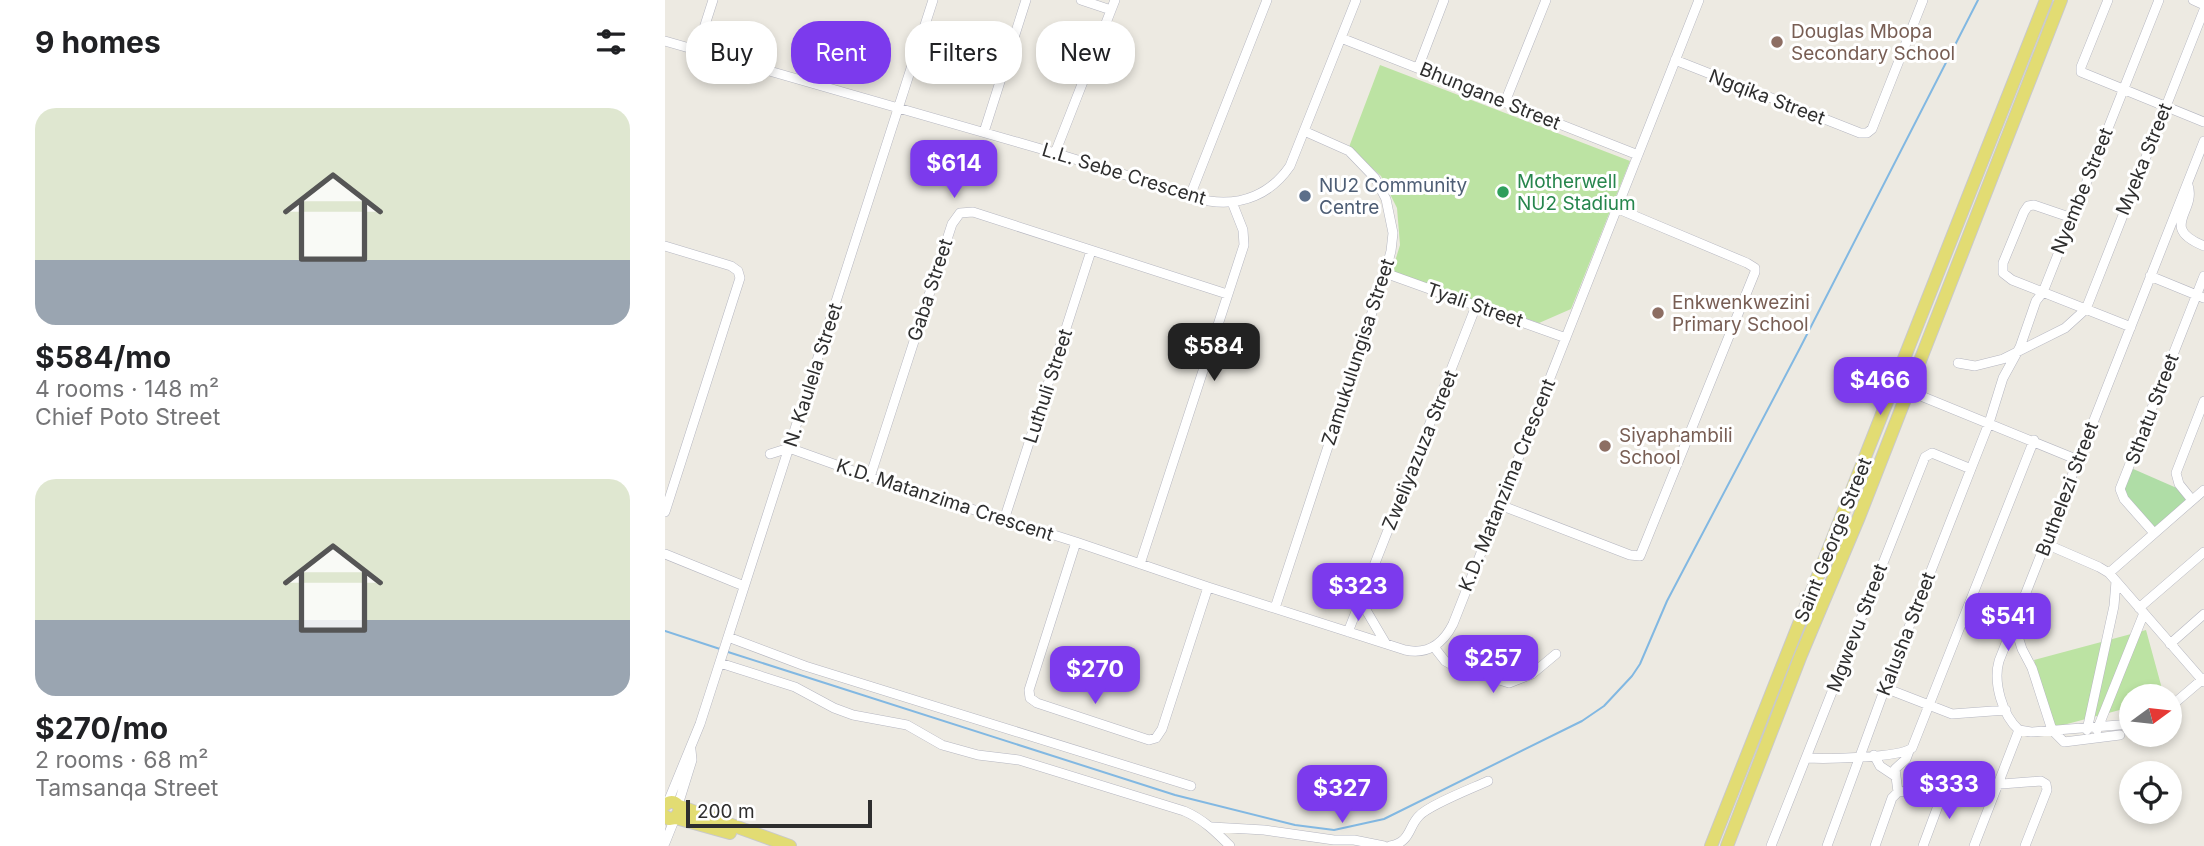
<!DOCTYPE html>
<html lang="en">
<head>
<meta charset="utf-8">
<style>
	body { margin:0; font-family:Inter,sans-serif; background:#f2f2f2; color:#202124; height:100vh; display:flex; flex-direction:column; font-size:26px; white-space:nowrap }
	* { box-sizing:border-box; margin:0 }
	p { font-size:23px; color:#757577 }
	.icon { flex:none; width:38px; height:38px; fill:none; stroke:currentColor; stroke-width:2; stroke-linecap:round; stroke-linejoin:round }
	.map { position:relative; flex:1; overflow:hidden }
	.drawer { display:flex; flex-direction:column; background:#fff; width:665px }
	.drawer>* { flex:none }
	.banner { position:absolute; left:21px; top:21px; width:665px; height:63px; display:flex; gap:14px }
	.needle { width:46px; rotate:75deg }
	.fabs { position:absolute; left:1454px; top:684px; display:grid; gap:14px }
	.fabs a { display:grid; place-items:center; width:63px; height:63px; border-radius:50%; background:#fff; box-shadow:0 4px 10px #0003; font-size:35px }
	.scale { position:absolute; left:21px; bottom:18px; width:186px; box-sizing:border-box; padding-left:7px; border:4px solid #2e2e2e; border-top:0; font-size:19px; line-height:24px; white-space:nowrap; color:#2e2e2e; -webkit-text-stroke:5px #fff; paint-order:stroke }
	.price { position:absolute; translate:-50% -60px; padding:0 16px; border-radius:14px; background:#7c3aed; color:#fff; font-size:23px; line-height:46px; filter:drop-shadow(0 2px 4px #0008) }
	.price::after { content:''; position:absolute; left:50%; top:42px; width:21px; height:16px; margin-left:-10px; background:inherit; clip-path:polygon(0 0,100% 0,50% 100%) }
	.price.on { background:#222; color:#fff }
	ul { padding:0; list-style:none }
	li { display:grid; align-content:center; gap:14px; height:371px; padding:0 35px }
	li span { display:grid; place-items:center; height:217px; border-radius:21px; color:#555 }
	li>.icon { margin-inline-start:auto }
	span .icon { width:126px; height:126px; fill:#fffc; stroke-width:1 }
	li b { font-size:30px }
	h2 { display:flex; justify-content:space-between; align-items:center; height:84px; padding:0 35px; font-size:30px }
	.pill { padding:0 24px; border-radius:28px; background:#fff; box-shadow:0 4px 10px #0003; font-size:24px; line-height:63px }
	.pill.on { background:#7c3aed; color:#fff }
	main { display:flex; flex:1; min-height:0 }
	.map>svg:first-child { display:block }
	.green { fill:#afdda6 }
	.pitch { fill:#bce3a3 }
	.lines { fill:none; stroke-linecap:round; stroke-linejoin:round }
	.stream { stroke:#82b8e2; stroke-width:2 }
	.minor-casing { stroke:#b5b6c0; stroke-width:10 }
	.major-casing { stroke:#c9c9c9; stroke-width:14 }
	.minor { stroke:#fff; stroke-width:9 }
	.major { stroke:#e2dc73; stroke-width:12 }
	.education-dot { fill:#8d6e63; stroke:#fff; stroke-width:2.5 }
	.leisure-dot { fill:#2e9e5b; stroke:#fff; stroke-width:2.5 }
	.service-dot { fill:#5c6f8a; stroke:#fff; stroke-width:2.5 }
	.labels { text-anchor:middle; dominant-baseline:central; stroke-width:6; stroke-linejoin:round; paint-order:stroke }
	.education-label { font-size:19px; fill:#785e54; stroke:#fff; text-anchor:start }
	.street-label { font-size:19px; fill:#2e2e2e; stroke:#fff }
	.leisure-label { font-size:19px; fill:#27864d; stroke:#fff; text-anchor:start }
	.service-label { font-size:19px; fill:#4e5e75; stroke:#fff; text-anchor:start }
</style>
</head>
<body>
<main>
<section class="drawer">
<h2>9 homes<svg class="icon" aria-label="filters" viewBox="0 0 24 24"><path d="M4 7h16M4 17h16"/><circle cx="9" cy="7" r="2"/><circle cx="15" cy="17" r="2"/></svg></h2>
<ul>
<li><span style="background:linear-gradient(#dfe7d0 70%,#9aa5b1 0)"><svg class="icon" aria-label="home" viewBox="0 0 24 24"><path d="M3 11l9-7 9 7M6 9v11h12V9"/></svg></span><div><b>$584/mo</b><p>4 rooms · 148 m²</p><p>Chief Poto Street</p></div></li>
<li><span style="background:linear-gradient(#dfe7d0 65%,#9aa5b1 0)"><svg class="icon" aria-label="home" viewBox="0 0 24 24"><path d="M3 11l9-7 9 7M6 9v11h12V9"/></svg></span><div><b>$270/mo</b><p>2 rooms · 68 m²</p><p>Tamsanqa Street</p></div></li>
</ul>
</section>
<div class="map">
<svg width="1539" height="846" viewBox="0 0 1539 846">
	<rect width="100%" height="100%" fill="#edeae2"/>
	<!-- green -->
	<path class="green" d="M1466 468 1514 489 1520 497V502L1493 527H1487L1459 496 1458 487Z"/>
	<!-- pitch -->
	<path class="pitch" d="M715 65 965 161 906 309 874 323 727 271 735 245 732 208 716 176 684 147Z
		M1481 630 1499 696H1466V707L1387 728 1369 660Z"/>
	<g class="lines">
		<!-- stream -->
		<path class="stream" d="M0 631 55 649
			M63 652 510 795 630 825 669 830 719 819 917 721 939 706 967 676 975 664 1002 601 1135 348 1313 0"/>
		<!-- minor casing -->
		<g class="minor-casing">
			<path id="minor" d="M416 0 446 10
				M1443 0 1416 67V72L1539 122
				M1528 0 1539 5
				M676 38 973 155
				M0 41 390 153 544 201C577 206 606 194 625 166L691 0
				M32 50 48 0
				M1010 60 1195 133H1202L1207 129 1258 0
				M753 68 779 0
				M840 102 881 0
				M319 132 361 0
				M390 153 450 0
				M1523 185C1532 212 1493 227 1539 246
				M525 196 602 0
				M1407 218 1369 205 1363 206 1359 212 1338 263V273L1347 280 1466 327
				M0 246 66 266 73 271 75 278 0 512
				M720 273 901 338
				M1485 276 1539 298
				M1293 363 1310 366 1338 359 1400 328 1421 309 1539 10
				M1229 385 1413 460
				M105 454 124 448 205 477 411 542 543 587 740 650C762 655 778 644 788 624L1034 0
				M205 477 287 224 295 213 308 212 562 294
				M1527 500 1514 484 1511 473 1539 401
				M835 505 965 555 975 556 1090 272V268L1082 263 951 208
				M339 520 426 251
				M1489 533 1459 499 1455 489 1539 276
				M411 542 364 690 365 698 372 703 484 740 491 738 497 729 543 587
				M1381 544 1434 567 1444 573 1539 682
				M0 554 79 586
				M475 564 579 245 578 230 567 202
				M1444 573 1539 490
				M698 595 701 610 721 644
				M610 608 720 273 726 251 728 233 721 199 710 178 684 151 639 131
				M1474 608 1539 552
				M1349 624 1357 649 1367 668 1387 730 1399 742 1455 735
				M683 632 811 306
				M63 637 140 666 526 786
				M1505 644 1539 614
				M769 647 780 661 787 665 844 683 867 674 891 654
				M55 663 130 687 169 708 188 715 242 725 277 745 313 755 354 760 519 811C538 819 551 832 565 846
				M1220 688 1287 714 1341 710
				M1505 707 1539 678
				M1466 724 1366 732 1354 730C1337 715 1328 682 1334 661L1539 141
				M1422 730 1449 606 1451 581
				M1432 730 1479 613
				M1209 755 1215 766 1230 776
				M1141 758C1159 759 1235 758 1247 748L1369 440
				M1233 792 1230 769 1241 759 1244 751
				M3 802 35 724 268 0
				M13 805 27 760 26 750
				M547 827 599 830 669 840H689L719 846
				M0 843 10 818
				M725 846C746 842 743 827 754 816 764 805 808 788 823 781
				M1106 846 1260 457 1267 453 1306 469
				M1162 846 1220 688 1324 423 1338 378 1355 347 1371 301 1378 292 1494 0
				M1210 846 1227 798 1233 792 1376 781 1381 784 1382 790 1360 846
				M1258 846 1280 787
				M1309 846 1354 730"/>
		</g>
		<!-- major casing -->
		<g class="major-casing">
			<path id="major" d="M0 805C7 799 14 803 15 811L10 818 4 819 0 816
				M14 806 125 846
				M11 818 65 833
				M1046 846 1381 0
				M1062 846 1136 655 1194 517 1396 0"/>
		</g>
		<!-- minor -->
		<use href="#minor" class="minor"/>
		<!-- major -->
		<use href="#major" class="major"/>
	</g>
	<!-- markers -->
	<g class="education-dot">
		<circle cx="1112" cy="42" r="7"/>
		<circle cx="993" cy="313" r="7"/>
		<circle cx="940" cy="446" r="7"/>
	</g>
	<circle class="leisure-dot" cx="838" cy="192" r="7"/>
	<circle class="service-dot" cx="640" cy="196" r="7"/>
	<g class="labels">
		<!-- education labels -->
		<g class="education-label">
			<text x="1126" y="31">Douglas Mbopa<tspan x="1126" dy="22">Secondary School</tspan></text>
			<text x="1007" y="302">Enkwenkwezini<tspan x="1007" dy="22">Primary School</tspan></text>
			<text x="954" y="435">Siyaphambili<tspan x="954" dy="22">School</tspan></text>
		</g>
		<!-- street labels -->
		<g class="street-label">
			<text transform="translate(825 96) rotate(22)">Bhungane Street</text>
			<text transform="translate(1102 97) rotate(21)">Ngqika Street</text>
			<text transform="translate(1479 159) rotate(-68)">Myeka Street</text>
			<text transform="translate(459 174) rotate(17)">L.L. Sebe Crescent</text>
			<text transform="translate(1417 191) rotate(-68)">Nyembe Street</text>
			<text transform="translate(265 290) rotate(-72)">Gaba Street</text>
			<text transform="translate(810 305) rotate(19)">Tyali Street</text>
			<text transform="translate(693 352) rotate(-72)">Zamukulungisa Street</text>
			<text transform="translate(148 375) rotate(-72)">N. Kaulela Street</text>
			<text transform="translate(383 386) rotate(-72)">Luthuli Street</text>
			<text transform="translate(1487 409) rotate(-69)">Sthatu Street</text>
			<text transform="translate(755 450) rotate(-68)">Zweliyazuza Street</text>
			<text transform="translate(842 485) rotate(-68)">K.D. Matanzima Crescent</text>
			<text transform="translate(1402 489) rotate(-69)">Buthelezi Street</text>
			<text transform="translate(280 500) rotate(18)">K.D. Matanzima Crescent</text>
			<text transform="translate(1168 540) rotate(-68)">Saint George Street</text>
			<text transform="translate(1192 628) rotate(-69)">Mgwevu Street</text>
			<text transform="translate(1241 634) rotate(-69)">Kalusha Street</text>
		</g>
		<!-- leisure labels -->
		<g class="leisure-label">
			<text x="852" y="181">Motherwell<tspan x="852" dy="22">NU2 Stadium</tspan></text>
		</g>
		<!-- service labels -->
		<g class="service-label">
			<text x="654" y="185">NU2 Community<tspan x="654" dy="22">Centre</tspan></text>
		</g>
	</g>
</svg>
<div class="fabs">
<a><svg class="needle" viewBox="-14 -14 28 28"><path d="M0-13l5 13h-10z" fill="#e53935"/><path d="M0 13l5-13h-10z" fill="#757577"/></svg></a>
<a><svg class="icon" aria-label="locate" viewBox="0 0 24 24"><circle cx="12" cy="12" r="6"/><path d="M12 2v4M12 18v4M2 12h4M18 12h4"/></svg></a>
</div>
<div class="scale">200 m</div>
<b class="price" style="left:289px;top:200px">$614</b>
<b class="price on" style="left:549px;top:383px">$584</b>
<b class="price" style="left:1215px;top:417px">$466</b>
<b class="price" style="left:693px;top:623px">$323</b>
<b class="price" style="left:1343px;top:653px">$541</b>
<b class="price" style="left:828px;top:695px">$257</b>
<b class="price" style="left:430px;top:706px">$270</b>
<b class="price" style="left:1284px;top:821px">$333</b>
<b class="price" style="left:677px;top:825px">$327</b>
<div class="banner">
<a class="pill">Buy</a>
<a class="pill on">Rent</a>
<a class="pill">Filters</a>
<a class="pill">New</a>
</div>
</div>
</main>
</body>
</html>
